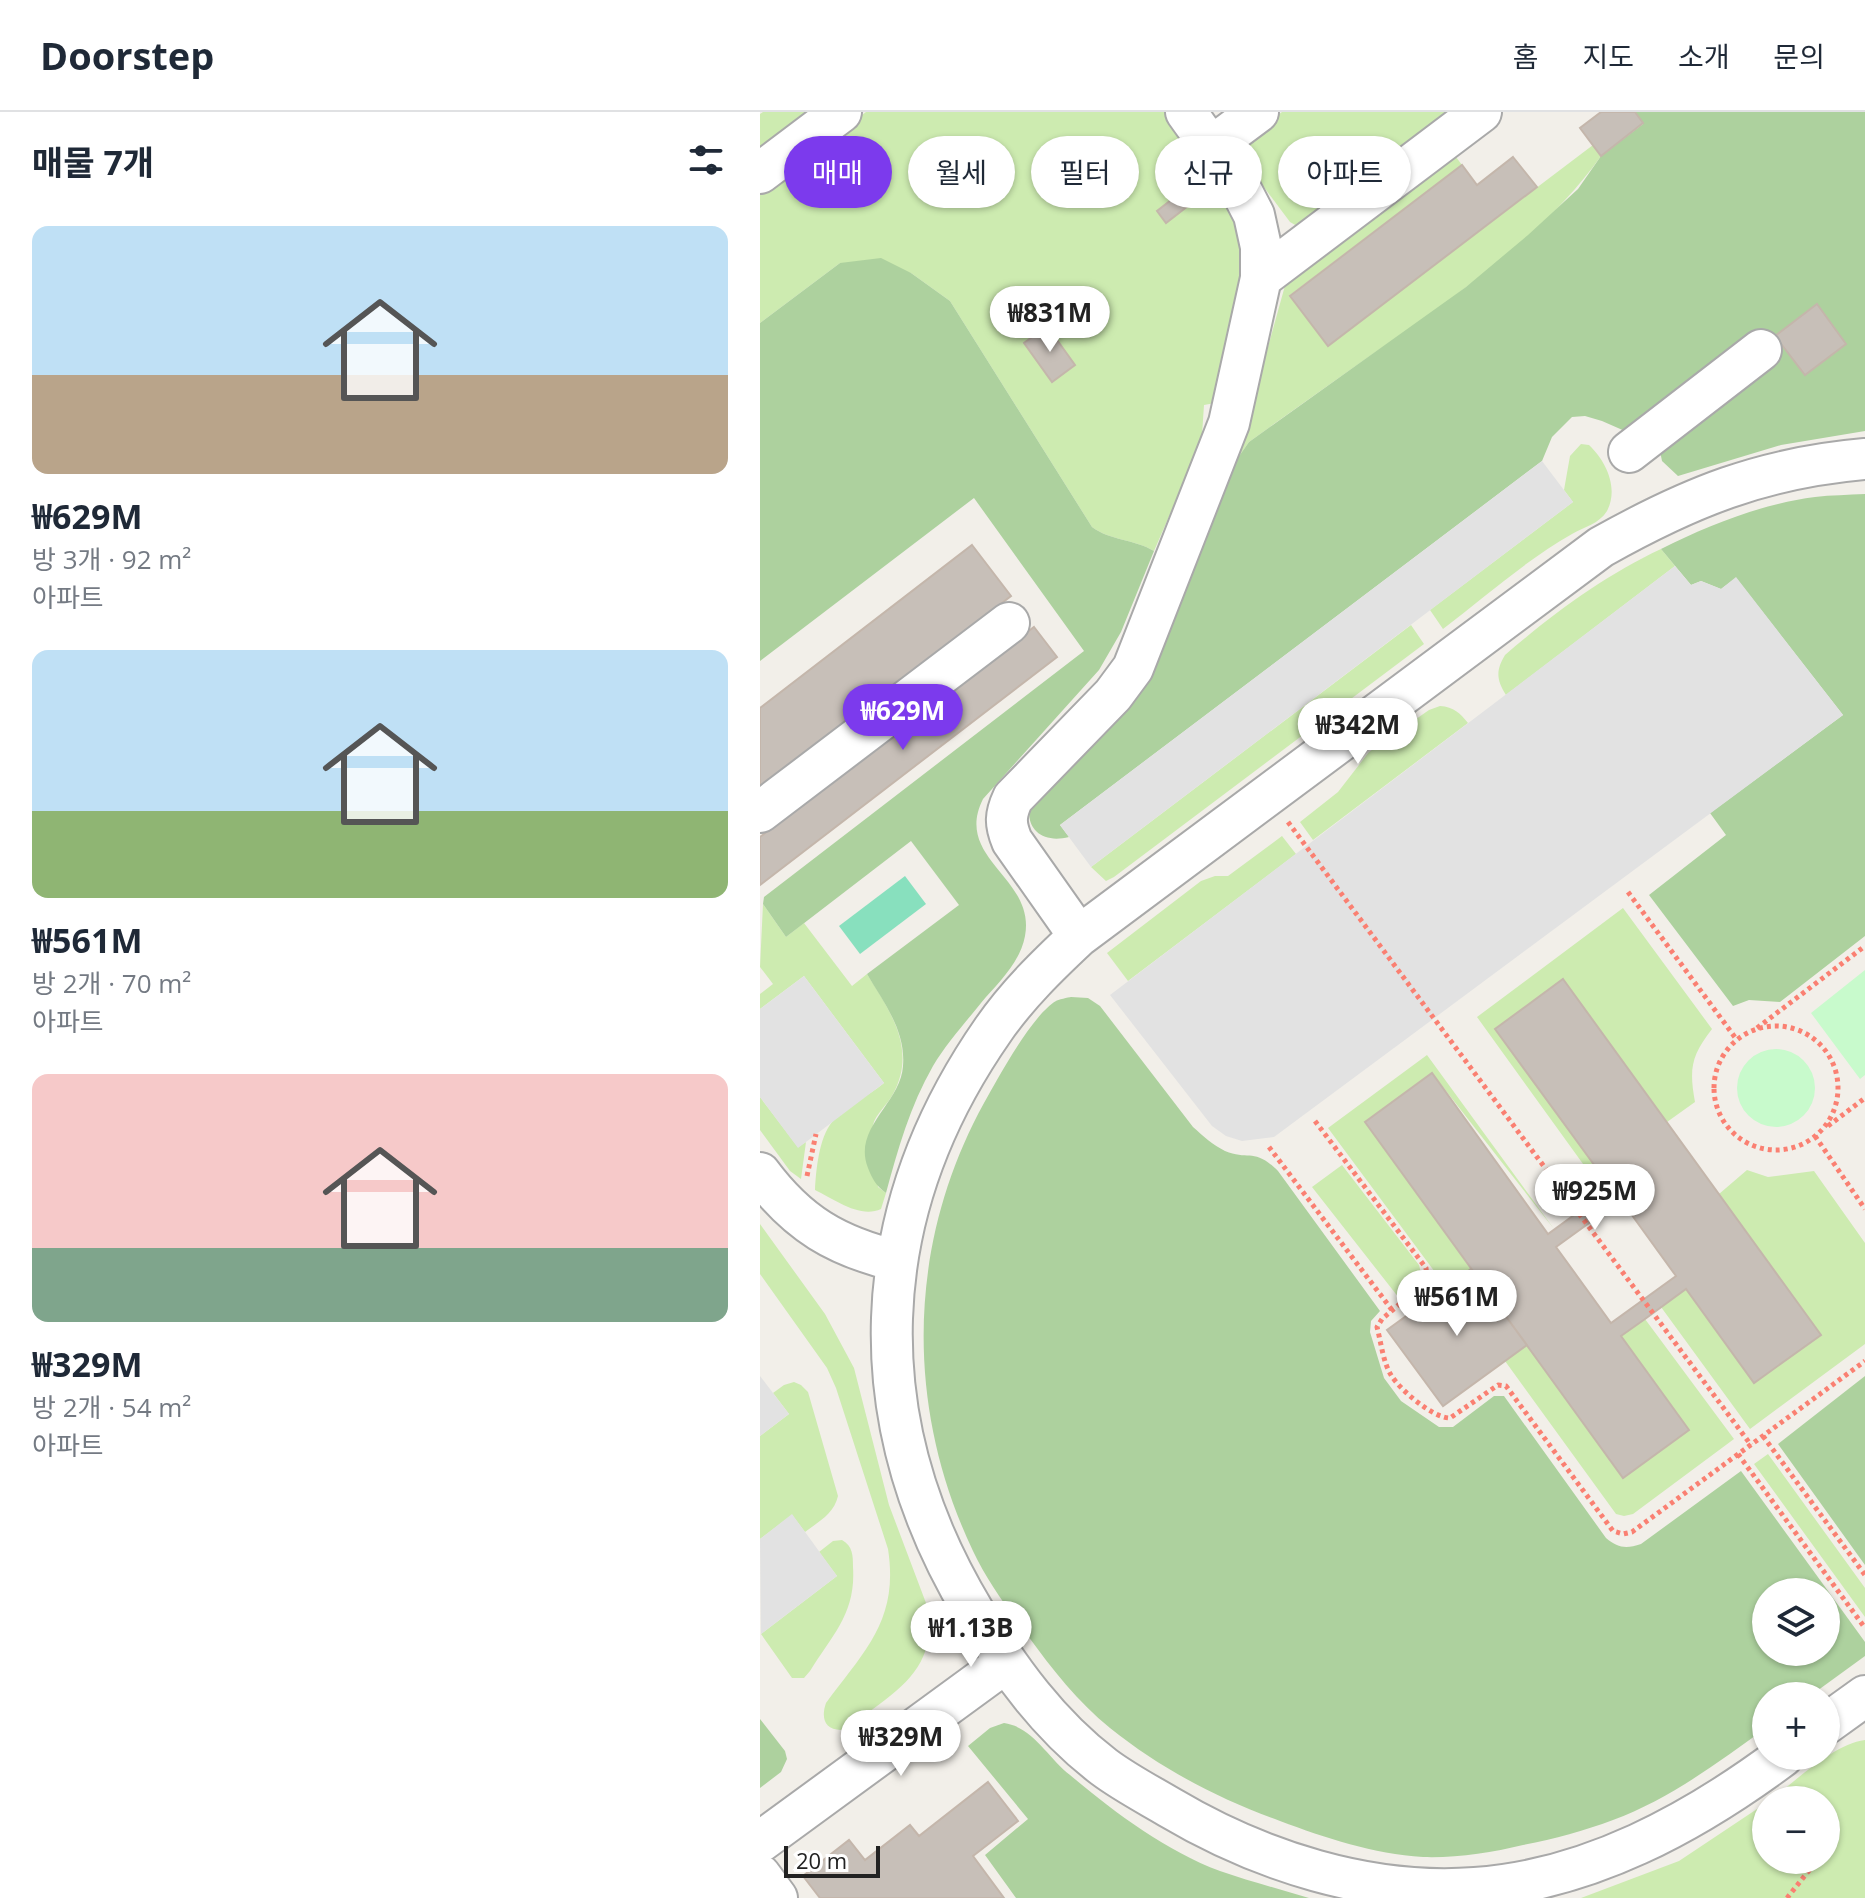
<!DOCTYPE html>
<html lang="ko">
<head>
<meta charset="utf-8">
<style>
	body { margin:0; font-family:"Open Sans","Noto Sans KR",sans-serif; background:#f6f6f7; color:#1f2937; height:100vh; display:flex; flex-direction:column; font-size:30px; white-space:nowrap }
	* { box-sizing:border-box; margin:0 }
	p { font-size:26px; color:#747a83 }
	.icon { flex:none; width:44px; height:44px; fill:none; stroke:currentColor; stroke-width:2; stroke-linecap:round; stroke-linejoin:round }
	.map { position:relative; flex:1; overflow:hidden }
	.side { display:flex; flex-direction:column; background:#fff; width:760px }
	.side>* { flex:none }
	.hud { position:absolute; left:24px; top:24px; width:760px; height:72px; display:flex; gap:16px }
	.buttons { position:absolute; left:992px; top:1466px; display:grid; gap:16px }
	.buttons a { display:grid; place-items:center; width:88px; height:88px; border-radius:50%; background:#fff; box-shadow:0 2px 6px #0004; font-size:40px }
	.scale { position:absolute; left:24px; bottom:20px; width:96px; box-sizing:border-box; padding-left:8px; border:4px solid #222; border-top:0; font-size:22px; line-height:28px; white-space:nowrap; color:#222; -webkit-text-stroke:6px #fff; paint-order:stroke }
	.price { position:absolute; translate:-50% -68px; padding:0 18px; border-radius:28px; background:#fff; color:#222; font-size:26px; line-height:52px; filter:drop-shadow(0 2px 4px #0008) }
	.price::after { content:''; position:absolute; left:50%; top:48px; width:24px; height:18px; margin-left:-12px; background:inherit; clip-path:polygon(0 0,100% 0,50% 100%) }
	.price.on { background:#7c3aed; color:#fff }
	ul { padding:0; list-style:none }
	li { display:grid; align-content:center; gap:16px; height:424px; padding:0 32px }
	li span { display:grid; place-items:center; height:248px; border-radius:16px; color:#555 }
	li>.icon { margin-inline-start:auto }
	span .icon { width:144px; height:144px; fill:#fffc; stroke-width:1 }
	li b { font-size:34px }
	h2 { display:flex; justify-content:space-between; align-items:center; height:96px; padding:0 32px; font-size:34px }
	.tag { padding:0 28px; border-radius:36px; background:#fff; box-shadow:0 2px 6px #0004; font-size:28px; line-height:72px }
	.tag.on { background:#7c3aed; color:#fff }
	header { display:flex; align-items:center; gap:48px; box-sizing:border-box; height:112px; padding:0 40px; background:#fff; border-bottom:2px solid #e0e1e3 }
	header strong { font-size:38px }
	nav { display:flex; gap:44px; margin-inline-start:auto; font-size:28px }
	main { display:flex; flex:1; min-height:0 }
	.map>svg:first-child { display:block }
	.grass { fill:#cdebb0 }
	.forest { fill:#add19e; fill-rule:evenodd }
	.park { fill:#c8facc }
	.pitch { fill:#88e0be }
	.parking { fill:#e2e2e2 }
	.building { fill:#c7bfb8; stroke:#c4b6ab; stroke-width:2; fill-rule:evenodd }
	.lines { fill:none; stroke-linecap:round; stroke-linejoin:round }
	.minor-casing { stroke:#a9a9a9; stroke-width:44 }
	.path { stroke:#fa8072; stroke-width:5; stroke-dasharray:4 4; stroke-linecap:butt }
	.minor { stroke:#fff; stroke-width:40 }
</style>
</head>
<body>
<header>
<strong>Doorstep</strong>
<nav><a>홈</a><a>지도</a><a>소개</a><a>문의</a></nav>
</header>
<main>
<section class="side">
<h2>매물 7개<svg class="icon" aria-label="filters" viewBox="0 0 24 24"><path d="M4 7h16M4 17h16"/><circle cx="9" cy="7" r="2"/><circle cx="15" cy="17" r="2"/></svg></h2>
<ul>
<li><span style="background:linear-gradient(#bfe0f5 60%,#b9a48a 0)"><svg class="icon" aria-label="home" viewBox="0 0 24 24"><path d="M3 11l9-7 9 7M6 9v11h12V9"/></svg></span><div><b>₩629M</b><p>방 3개 · 92 m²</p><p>아파트</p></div></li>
<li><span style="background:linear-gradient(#bfe0f5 65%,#8fb573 0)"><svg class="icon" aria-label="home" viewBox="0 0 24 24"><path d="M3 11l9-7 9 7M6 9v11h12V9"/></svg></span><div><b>₩561M</b><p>방 2개 · 70 m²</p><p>아파트</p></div></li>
<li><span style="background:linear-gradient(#f6c9c9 70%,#7fa58c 0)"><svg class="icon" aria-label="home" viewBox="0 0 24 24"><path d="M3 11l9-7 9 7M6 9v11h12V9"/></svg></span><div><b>₩329M</b><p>방 2개 · 54 m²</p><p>아파트</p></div></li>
</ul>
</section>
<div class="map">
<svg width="1105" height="1786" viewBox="0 0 1105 1786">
	<rect width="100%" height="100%" fill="#f2efe9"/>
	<!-- grass -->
	<path class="grass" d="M3 0H52L0 39V2Z
		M106 0H407L471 96 480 127 481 163 455 291 444 293 442 323 437 340 394 439C374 427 351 429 332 415L190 189 151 161 80 151 0 211V80Z
		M522 0H697L537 114 530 110 482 46C478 24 506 12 522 0Z
		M833 33 841 44C790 116 715 170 643 221 591 257 540 293 489 330L477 347 526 170 693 41 702 53 530 183 568 234Z
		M821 332 829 333C846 349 859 376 847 399 839 412 824 415 812 422 766 448 725 485 683 517L670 498 813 390 804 378 810 344Z
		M901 437 915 454 746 583C736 567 736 558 745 543 791 503 845 463 901 437Z
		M651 513 664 532 354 765 346 769 331 755Z
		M680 594C694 595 700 601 708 611L553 728 540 710 578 680 609 640 669 598Z
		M522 724 536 742 368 869 347 841 441 769 455 764H468Z
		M3 792 26 825 44 811 92 874 107 862C131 900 157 938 133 982 128 992 115 1003 113 1013 110 1026 117 1061 118 1075L126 1081 121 1097C100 1107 74 1087 55 1078 56 1058 59 1026 72 1010 85 994 109 984 124 971L44 864 0 897V882L13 872 0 855Z
		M863 796 952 917C931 944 929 957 935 990L907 1010 803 867 736 917 851 1076 844 1081 717 905Z
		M667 943 794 1117 672 961 605 1010 711 1157 686 1175 568 1016Z
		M0 985 38 1035 46 1030 41 1067 30 1059 0 1018Z
		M582 1053 659 1153 662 1165 639 1186 552 1075Z
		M987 1058 1008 1065 1054 1059 1105 1131V1232L990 1317 901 1195 926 1177 994 1271 1060 1223 959 1082Z
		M0 1112 65 1202 94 1256 129 1393 169 1499C174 1548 150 1570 113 1597 103 1604 93 1613 81 1618 64 1618 61 1605 66 1591 105 1538 139 1508 128 1437L76 1276 67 1256 0 1162Z
		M885 1207 974 1327 873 1402 864 1404 856 1402 745 1249 767 1233 863 1366 929 1318 861 1224Z
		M34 1270 41 1273 48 1280 78 1384C74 1402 58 1410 45 1420L32 1403 0 1427V1324L29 1302 13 1281 24 1273Z
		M1008 1342 1105 1476V1505L994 1352Z
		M82 1428C93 1434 93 1444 93 1455 96 1501 73 1522 50 1559L44 1566H32L1 1522 77 1464 59 1440 73 1429Z
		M1105 1628V1786H821L919 1749 1006 1691V1748H1066V1688H1010C1036 1669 1073 1632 1105 1628Z"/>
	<!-- forest -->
	<path class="forest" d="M875 0H1105V319L1021 333 918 364 902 349 899 334 842 309 825 304 812 305 792 325 782 349 300 713 309 725C281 732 263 716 271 688L392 552 477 347 489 330 706 175 768 123 818 77 841 44 883 12Z
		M121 146 151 161 190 189 332 415C351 429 374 427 394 439L361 520 339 558 223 687C193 747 276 765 265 824 260 851 238 871 221 891 205 911 186 932 173 954 150 994 138 1037 126 1081 116 1074 112 1066 108 1056 92 1016 141 991 143 954 146 919 124 891 107 862L199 793 151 729 26 825 3 792 4 785 324 539 214 386 0 549V211L80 151Z
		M1105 382V824L1020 890 989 888 973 894 889 783 966 723 950 701 1083 603 976 466 961 477 941 469 931 473 901 437C949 413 1001 392 1055 385 1071 383 1088 383 1105 382Z
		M311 885 328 886 340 894 433 1015C443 1024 453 1033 465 1039 489 1049 494 1035 518 1059L620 1199 611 1209 610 1220 624 1266 641 1289 679 1315H693L734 1284H744L846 1426C858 1436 866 1437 881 1432L981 1359 1105 1530V1544L1050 1584H1006V1616C959 1650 908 1688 853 1708 824 1719 794 1727 763 1733 731 1741 696 1746 663 1745 613 1742 566 1726 520 1709 459 1687 401 1657 350 1616 318 1590 292 1557 268 1524 248 1497 227 1469 213 1439 144 1294 147 1131 224 991 238 966 272 903 296 889 297 888 309 885 311 885ZM1006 1480H1066V1540H1006Z
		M1105 1264V1453L1018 1332Z
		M0 1607 25 1639 27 1647 21 1660 0 1676Z
		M244 1611C273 1615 288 1646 310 1663 354 1700 406 1739 460 1759 489 1769 519 1777 549 1786H256L225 1743 268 1707 208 1634 230 1616Z"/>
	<!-- park -->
	<path class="park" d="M1105 858V963L1100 967 1051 901Z
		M977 976a39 39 0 1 1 78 0a39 39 0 1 1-78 0Z"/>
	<!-- pitch -->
	<path class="pitch" d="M145 764 166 792 100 842 79 814Z"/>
	<!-- parking -->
	<path class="parking" d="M782 349 813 390 331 755 300 713Z
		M915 454 931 473 941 469 961 477 976 465 1083 603 514 1025 482 1029 466 1024 452 1014 350 883Z
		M44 864 124 971 38 1036 0 985V897Z
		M0 1264 29 1302 0 1324Z
		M32 1402 77 1464 1 1522 0 1427Z"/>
	<!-- building -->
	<path class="building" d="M841 0H875L883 11 841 44 820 16Z
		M753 45 777 75 568 234 530 184 702 53 717 73Z
		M442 64 451 76 406 111 397 99Z
		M1057 192 1086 232 1045 263 1015 224Z
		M287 214 315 253 292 270 264 231Z
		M212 433 251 484 0 676V596Z
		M274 515 297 545 0 773V725Z
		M803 867 1061 1223 994 1271 926 1177 885 1207 861 1224 929 1318 863 1366 605 1010 672 961 788 1122 851 1076 735 917ZM861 1088 916 1164 851 1211 796 1135Z
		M711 1157 767 1233 683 1294 627 1218Z
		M228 1670 258 1709 213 1744 244 1786H60L43 1764 89 1728 105 1748 150 1713 159 1724Z"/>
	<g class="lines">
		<!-- minor casing -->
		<g class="minor-casing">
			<path id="minor" d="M451 35 498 0
				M0 61 81 0
				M501 166 721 0
				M869 340 1001 238
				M0 700 249 511
				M319 824 252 729C245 712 245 703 253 686L353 583 373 556 469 311 501 166V135L494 103 479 74 426 0
				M0 1061C38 1112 76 1134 137 1149
				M1066 1612 1105 1584
				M1023 1644C933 1711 829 1768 715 1776 609 1784 500 1749 409 1695 387 1682 364 1670 344 1655 289 1613 249 1558 214 1500 98 1308 105 1102 233 918 257 883 288 853 319 824L841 435C930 385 1002 356 1105 347
				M0 1730 245 1551
				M0 1763 17 1786"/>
		</g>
		<!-- path -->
		<path class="path" d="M528 710 991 1333
			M868 780 977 928
			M954 976a62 62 0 1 1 124 0a62 62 0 1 1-124 0Z
			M997 916 1105 834
			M555 1009 666 1156 667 1168 662 1173 622 1207 617 1215C621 1230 623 1250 631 1263 640 1278 673 1306 690 1306L738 1273 746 1274 853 1419 863 1422 872 1420 1105 1249
			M1068 1014 1105 986
			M1055 1024 1105 1097
			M509 1035 632 1198
			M47 1064 56 1022
			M1003 1324 1105 1463
			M978 1342 1105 1516
			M1027 1786 1051 1756"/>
		<!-- minor -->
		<use href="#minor" class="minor"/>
	</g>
</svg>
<div class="buttons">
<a><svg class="icon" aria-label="layers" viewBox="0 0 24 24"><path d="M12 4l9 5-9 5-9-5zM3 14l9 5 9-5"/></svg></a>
<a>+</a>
<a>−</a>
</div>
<div class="scale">20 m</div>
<b class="price" style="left:290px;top:242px">₩831M</b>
<b class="price on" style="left:143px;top:640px">₩629M</b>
<b class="price" style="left:598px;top:654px">₩342M</b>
<b class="price" style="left:835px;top:1120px">₩925M</b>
<b class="price" style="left:697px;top:1226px">₩561M</b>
<b class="price" style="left:211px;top:1557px">₩1.13B</b>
<b class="price" style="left:141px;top:1666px">₩329M</b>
<div class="hud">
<a class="tag on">매매</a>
<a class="tag">월세</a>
<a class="tag">필터</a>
<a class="tag">신규</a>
<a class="tag">아파트</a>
</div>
</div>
</main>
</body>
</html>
